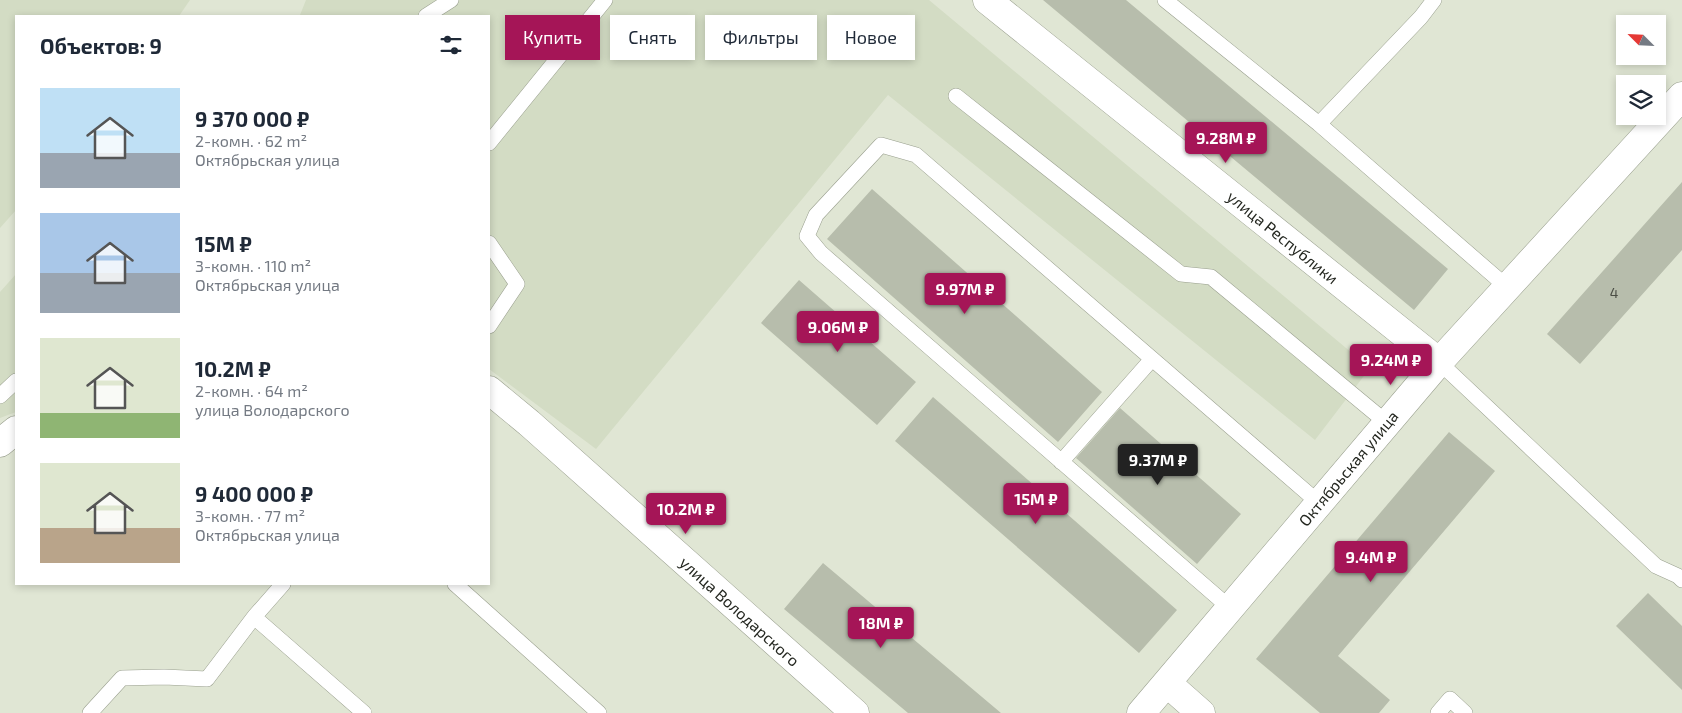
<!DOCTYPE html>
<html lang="ru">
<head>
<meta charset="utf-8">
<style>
	body { margin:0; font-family:"Exo 2",sans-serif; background:#f2f2f3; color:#1f2937; height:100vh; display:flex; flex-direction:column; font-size:19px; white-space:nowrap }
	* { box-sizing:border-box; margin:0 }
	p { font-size:16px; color:#747a83 }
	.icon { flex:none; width:28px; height:28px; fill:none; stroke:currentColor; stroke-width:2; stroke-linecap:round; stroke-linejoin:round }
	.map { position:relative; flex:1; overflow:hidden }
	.sheet { position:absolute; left:15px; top:15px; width:475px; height:570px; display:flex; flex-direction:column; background:#fff; border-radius:0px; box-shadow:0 2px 8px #0003 }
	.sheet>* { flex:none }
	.guide { position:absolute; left:505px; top:15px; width:475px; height:45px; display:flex; gap:10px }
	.needle { width:32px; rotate:294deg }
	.buttons { position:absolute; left:1616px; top:15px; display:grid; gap:10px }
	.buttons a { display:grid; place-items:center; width:50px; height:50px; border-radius:0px; background:#fff; box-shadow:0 2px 8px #0003; font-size:25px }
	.price { position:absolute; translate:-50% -42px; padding:0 11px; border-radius:5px; background:#a51557; color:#fff; font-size:16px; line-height:32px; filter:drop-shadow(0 1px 2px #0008) }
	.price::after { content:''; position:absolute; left:50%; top:30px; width:15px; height:11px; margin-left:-8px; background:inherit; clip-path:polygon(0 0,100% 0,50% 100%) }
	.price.active { background:#222; color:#fff }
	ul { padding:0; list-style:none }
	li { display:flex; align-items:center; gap:15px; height:125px; padding:0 25px }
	li span { display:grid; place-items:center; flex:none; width:140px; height:100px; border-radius:0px; color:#555 }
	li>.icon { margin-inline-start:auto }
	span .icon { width:60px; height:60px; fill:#fffc; stroke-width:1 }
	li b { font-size:21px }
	h2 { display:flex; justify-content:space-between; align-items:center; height:60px; padding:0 25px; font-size:21px }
	.tag { padding:0 18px; border-radius:0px; background:#fff; box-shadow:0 2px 8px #0003; font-size:18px; line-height:45px }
	.tag.active { background:#a51557; color:#fff }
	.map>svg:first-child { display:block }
	.built { fill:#d3dcc4 }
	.building { fill:#b7bdac }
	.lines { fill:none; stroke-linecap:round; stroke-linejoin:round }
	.lane-casing { stroke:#999f8e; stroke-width:16 }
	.street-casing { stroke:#999f8e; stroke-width:29 }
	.lane { stroke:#fff; stroke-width:15 }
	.street { stroke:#fff; stroke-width:28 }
	.labels { text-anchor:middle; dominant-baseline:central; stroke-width:4; stroke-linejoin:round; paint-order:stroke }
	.number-label { font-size:14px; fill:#4a4d44 }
	.street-label { font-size:16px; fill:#252821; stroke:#fff }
</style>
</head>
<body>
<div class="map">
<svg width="1682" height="713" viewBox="0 0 1682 713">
	<rect width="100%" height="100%" fill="#e0e6d4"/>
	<!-- built -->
	<path class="built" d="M0 0H190L179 16H16V210L0 228Z
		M306 0H929L1370 368 1315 440 888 95 596 449 489 369V16H284L300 15Z
		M16 274V412L0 418V292Z"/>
	<!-- building -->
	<path class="building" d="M1043 0H1126L1448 269 1414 310Z
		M1682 182V250L1580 364 1547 334Z
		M872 189 1102 392 1058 442 827 239Z
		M799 280 916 382 877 425 761 323Z
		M933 397 1177 610 1139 653 895 441Z
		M1120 408 1241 514 1197 564 1076 458Z
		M1449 432 1495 471 1338 656 1390 700 1379 713H1320L1256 659Z
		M823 563 1001 713H908L784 609Z
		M1648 593 1682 626V690L1616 626Z"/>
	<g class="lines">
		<!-- lane casing -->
		<g class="lane-casing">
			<path id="lane" d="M1165 0 1319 124 1507 287
				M426 16 451 0
				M956 96 1181 274 1211 277 1387 423
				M1319 124 1421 17 1434 0
				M489 143 605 0
				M489 243 517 284 489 326
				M1439 362 1656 566 1678 576 1682 580
				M0 396 16 381
				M1061 462 1152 359
				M283 584 254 617 364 713
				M455 584 599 713
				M1230 608 821 253 807 236 816 215 881 145 916 155 1319 503
				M90 713 122 678 164 677 207 679 254 617
				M1438 713 1450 699 1465 713"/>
		</g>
		<!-- street casing -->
		<g class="street-casing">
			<path id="street" d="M987 0 1439 362
				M489 390 529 423 855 713
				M0 443 16 430
				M1167 683 1201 713
				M1141 713 1439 362 1682 96"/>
		</g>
		<!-- lane -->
		<use href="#lane" class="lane"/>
		<!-- street -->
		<use href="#street" class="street"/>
	</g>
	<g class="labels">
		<!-- number labels -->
		<g class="number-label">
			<text x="1614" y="292">4</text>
		</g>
		<!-- street labels -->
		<g class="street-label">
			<text transform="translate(1283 237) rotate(39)">улица Республики</text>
			<text transform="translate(1348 468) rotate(-50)">Октябрьская улица</text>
			<text transform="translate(740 611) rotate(42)">улица Володарского</text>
		</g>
	</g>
</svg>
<div class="buttons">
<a><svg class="needle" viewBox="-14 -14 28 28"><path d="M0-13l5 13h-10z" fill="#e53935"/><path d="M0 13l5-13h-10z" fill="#747a83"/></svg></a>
<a><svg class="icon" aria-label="layers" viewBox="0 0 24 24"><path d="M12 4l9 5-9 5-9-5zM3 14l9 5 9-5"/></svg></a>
</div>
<b class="price" style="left:1226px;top:164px">9.28M ₽</b>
<b class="price" style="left:965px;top:315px">9.97M ₽</b>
<b class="price" style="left:838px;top:353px">9.06M ₽</b>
<b class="price" style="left:1391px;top:386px">9.24M ₽</b>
<b class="price active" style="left:1158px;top:486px">9.37M ₽</b>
<b class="price" style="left:1036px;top:525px">15M ₽</b>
<b class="price" style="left:686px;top:535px">10.2M ₽</b>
<b class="price" style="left:1371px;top:583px">9.4M ₽</b>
<b class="price" style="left:881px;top:649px">18M ₽</b>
<div class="guide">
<a class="tag active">Купить</a>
<a class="tag">Снять</a>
<a class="tag">Фильтры</a>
<a class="tag">Новое</a>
</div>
<section class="sheet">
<h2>Объектов: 9<svg class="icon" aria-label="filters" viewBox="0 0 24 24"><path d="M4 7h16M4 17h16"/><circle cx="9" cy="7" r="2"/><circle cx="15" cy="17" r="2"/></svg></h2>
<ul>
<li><span style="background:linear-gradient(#bfe0f5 65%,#9aa5b1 0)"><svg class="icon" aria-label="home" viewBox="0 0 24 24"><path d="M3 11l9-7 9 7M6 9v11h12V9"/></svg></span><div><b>9 370 000 ₽</b><p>2-комн. · 62 m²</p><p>Октябрьская улица</p></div></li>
<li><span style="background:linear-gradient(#a9c7e8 60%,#9aa5b1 0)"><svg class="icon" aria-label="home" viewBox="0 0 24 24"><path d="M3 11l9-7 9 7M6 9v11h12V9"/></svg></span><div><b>15M ₽</b><p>3-комн. · 110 m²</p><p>Октябрьская улица</p></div></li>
<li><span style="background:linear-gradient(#dfe7d0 75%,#8fb573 0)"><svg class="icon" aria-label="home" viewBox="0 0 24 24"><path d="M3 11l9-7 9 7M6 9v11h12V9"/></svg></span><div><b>10.2M ₽</b><p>2-комн. · 64 m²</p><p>улица Володарского</p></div></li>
<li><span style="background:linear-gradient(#dfe7d0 65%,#b9a48a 0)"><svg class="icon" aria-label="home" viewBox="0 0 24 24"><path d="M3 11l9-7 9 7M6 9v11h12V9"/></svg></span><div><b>9 400 000 ₽</b><p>3-комн. · 77 m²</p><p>Октябрьская улица</p></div></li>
</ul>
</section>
</div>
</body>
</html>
